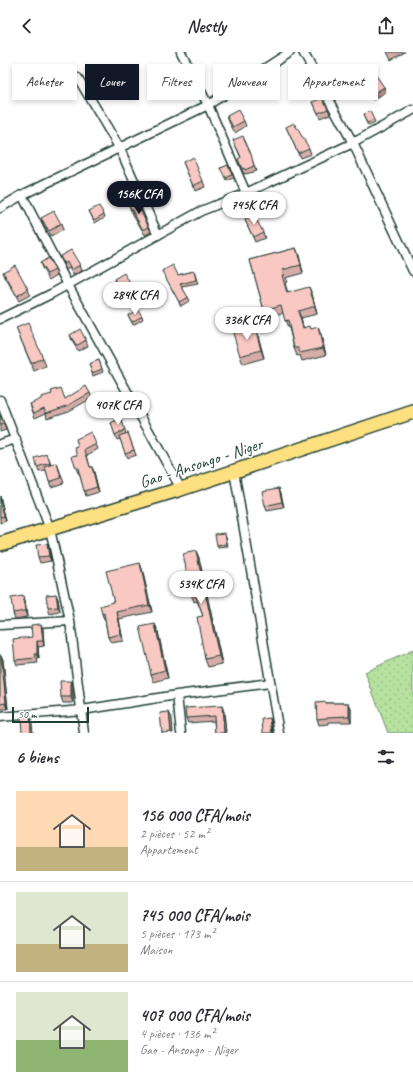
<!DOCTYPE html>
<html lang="fr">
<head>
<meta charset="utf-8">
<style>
	body { margin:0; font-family:Caveat,sans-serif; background:#f2f2f3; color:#2b2b33; height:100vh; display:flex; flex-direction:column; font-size:15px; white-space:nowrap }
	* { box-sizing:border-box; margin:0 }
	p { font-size:13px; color:#7c7c81 }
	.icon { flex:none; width:22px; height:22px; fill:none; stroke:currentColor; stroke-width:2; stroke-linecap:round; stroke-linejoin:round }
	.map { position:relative; height:681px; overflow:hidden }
	.sheet { display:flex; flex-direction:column; background:#fff; flex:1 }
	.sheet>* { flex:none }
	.hud { position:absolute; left:12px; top:12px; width:389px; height:36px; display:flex; gap:8px }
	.scale { position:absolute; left:12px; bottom:10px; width:77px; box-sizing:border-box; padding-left:4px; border:2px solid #1f3d34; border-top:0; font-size:11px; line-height:14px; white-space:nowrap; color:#1f3d34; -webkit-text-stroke:3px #fff; paint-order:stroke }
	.price { position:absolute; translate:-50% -34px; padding:0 9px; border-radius:14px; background:#fff; color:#222; font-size:13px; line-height:26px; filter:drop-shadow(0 1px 2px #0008) }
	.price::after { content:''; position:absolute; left:50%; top:24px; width:12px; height:9px; margin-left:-6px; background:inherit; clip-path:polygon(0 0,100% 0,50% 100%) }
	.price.selected { background:#111827; color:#fff }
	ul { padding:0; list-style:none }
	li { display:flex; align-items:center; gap:12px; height:100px; padding:0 16px }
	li+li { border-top:1px solid #e1e1e2 }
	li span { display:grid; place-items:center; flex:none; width:112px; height:80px; border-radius:0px; color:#555 }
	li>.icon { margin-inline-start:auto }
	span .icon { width:48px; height:48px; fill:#fffc; stroke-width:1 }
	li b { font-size:17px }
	h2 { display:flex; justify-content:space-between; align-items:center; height:48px; padding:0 16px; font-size:17px }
	.pill { padding:0 14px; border-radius:0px; background:#fff; box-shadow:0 2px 6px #0003; font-size:14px; line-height:36px }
	.pill.selected { background:#111827; color:#fff }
	header { display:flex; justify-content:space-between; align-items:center; height:52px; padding:0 16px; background:#fff; font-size:18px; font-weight:600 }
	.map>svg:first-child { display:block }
	.garden { fill:url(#garden-dots); stroke:#6a8f69 }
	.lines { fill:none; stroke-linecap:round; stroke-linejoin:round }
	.minor-casing { stroke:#1f3d34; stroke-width:11 }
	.primary-casing { stroke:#1f3d34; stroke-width:16 }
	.minor { stroke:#fff; stroke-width:8 }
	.primary { stroke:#fde080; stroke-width:13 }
	.wall { fill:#d6aca8; stroke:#1f3d34 }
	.shaded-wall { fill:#ae8c88; stroke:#1f3d34 }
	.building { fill:#f9c8c3; stroke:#1f3d34 }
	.labels { text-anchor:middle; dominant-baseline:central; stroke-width:3; stroke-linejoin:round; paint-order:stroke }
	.street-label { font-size:17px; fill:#1f3d34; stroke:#fff }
</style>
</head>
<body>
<header><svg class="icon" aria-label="back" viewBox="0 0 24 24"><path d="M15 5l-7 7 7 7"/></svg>Nestly<svg class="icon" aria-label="share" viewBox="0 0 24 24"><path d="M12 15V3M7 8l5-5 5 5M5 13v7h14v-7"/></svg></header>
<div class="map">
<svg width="413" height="681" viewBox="0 0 413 681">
	<defs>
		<pattern id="garden-dots" width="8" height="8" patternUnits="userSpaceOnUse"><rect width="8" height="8" fill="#b6e19e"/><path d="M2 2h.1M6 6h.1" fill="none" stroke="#9cc289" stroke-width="1.8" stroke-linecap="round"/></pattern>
	</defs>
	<rect width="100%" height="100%" fill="#fff"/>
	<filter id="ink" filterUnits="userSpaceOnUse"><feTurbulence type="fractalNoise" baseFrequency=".025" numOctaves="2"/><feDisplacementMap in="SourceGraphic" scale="8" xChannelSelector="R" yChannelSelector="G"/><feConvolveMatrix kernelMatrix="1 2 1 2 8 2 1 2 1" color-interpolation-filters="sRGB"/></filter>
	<g filter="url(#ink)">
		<!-- garden -->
		<path class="garden" d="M413 598V681H388L365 620Z"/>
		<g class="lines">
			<!-- minor casing -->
			<g class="minor-casing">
				<path id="minor" d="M181 0 208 53 246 141
					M303 0 353 91 413 219
					M78 26 120 97 158 183
					M22 143 68 233 181 437
					M0 156 22 143 208 53 290 0
					M0 267 51 242 201 159 246 141 353 91 413 58
					M0 348 50 477 70 569 84 681
					M0 392 16 387
					M234 419 279 681
					M0 573 70 569
					M177 643 181 681
					M0 665 82 658 177 643 270 631"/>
			</g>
			<!-- primary casing -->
			<g class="primary-casing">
				<path id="primary" d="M0 492 181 437 413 360"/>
			</g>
			<!-- minor -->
			<use href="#minor" class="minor"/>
			<!-- primary -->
			<use href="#primary" class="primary"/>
		</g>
		<!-- wall -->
		<path class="wall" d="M387 0H405L391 8Z
			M359 19 384 35 386 41 374 48 364 34 362 28H363L361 25Z
			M313 50 328 57 330 62 320 66Z
			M363 63 374 68 375 71 368 74Z
			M227 64 244 69 246 74 235 81 229 70Z
			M286 75 309 96 311 102 300 106Z
			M233 88 252 107 256 119 246 122V121L244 122 239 112 241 106Z
			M183 110 203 129 205 135 195 139Z
			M228 113 234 126 227 129 221 116Z
			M129 153 149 175 151 180 145 183 131 159Z
			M89 159 104 162 105 165 95 171Z
			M41 166 61 172 63 178 51 185 43 172Z
			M245 168 263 180 265 186 255 190Z
			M296 196 303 221 285 226 287 230 285 231 288 241 312 242 317 262 301 266 303 275 311 277 321 283 326 303 302 309 300 303 297 304 294 296 289 276H288L283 261 266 265 264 258 250 208Z
			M60 204 80 213 82 219 73 223 69 216 66 218Z
			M40 211 55 218 57 223 49 228 42 216Z
			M162 219 178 223 194 219 198 232 182 235 189 249 181 254 164 222Z
			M3 220 28 237 30 243 19 249 5 225Z
			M114 227 131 233 133 238 123 244 116 232Z
			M128 263 142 264 143 267 133 273Z
			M255 275 264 306 243 312 240 304Z
			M16 276 43 306 46 314 34 319Z
			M70 283 86 288 88 294 78 299 72 289Z
			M99 308 103 320 93 324 89 312Z
			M90 341 92 346 69 359 47 366 46 361 35 366 30 352 65 347Z
			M0 363 6 378 0 380Z
			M121 366 126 382 128 381 136 403 127 406 120 387 117 388 111 371Z
			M96 392 98 397 87 403 90 415H92L94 420 99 440 86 444 79 421H78L76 416 78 395Z
			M47 402 51 413 57 411 64 431 51 435 46 419 39 420 37 415Z
			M279 436 281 441 284 456 267 459 265 454Z
			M0 444 6 469 0 471Z
			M226 484 228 495 218 496 217 494Z
			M47 492 49 498 51 509 40 511 38 505Z
			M196 499 199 506 222 612 208 615 205 607 203 564 197 549 194 550 191 542Z
			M140 511 142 517 152 560 119 567 123 589 111 591 108 585 105 568H104L102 562 114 550Z
			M58 547 60 560 50 562 48 556Z
			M25 549 27 565 15 567 13 561Z
			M155 572 158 580 168 626 154 630 151 622Z
			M43 577 44 594 38 595 39 607H37L38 611 17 613 15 608 32 585Z
			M0 603H1L3 608 8 657H0Z
			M71 629 73 634V651H63L61 645Z
			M326 651H349L351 657V670H329V672L319 673 317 667Z
			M222 654 224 660 226 681H215L214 669 188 671 186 666Z"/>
		<!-- shaded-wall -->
		<path class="shaded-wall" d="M384 35 386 41 374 48 372 43Z
			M296 196 299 203 303 221 301 213Z
			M309 235 312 242 317 262 315 254Z
			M298 259 301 266 305 283 303 276Z
			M255 275 258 283 264 306 261 298Z
			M318 275 321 283 326 303 323 296Z
			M92 415 94 420 99 440 97 435Z
			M279 436 281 441 284 456 282 450Z
			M0 444 6 469 0 447Z
			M47 492 49 498 51 509 49 504Z
			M196 499 199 506 222 612 219 604Z
			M140 511 142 517 152 560 149 553Z
			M56 542 58 547 60 560 58 555Z
			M23 544 25 549 27 565 25 559Z
			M117 560 119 567 123 589 121 582Z
			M41 572 43 577 44 594 43 589Z
			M155 572 158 580 168 626 165 618Z
			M37 589 38 595 39 607 37 602Z
			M1 603 3 608 8 657 6 651Z
			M71 629 73 634V651L71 645Z
			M349 651 351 657V670L349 664Z
			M222 654 224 660 226 681H224Z
			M169 660 172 666 173 681H171V680Z
			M30 664 32 670 33 681H31Z
			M270 666 272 672 273 681H272Z"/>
		<!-- building -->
		<path class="building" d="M369 13 384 35 372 43 362 28 364 27 359 19Z
			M323 46 328 57 318 61 313 50Z
			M238 58 244 69 233 75 227 64Z
			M370 59 374 68 367 71 363 63Z
			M294 71 309 96 298 101 286 75Z
			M243 84 251 102 254 114 245 118 244 116 242 117 238 107 241 105 233 88Z
			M193 105 203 129 193 134 183 110Z
			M228 113 232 123 226 126 221 116Z
			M136 149 149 175 143 178 129 153Z
			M99 154 104 162 94 168 89 159Z
			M54 159 61 172 49 179 41 166Z
			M254 163 263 180 253 185 245 168Z
			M296 196 301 213 282 218 284 223H282L287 241 309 235 315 254 298 259 303 276 310 274 311 277 318 275 323 296 300 301 298 296H294L288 268 285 269 281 253 264 258 250 208Z
			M71 198 80 213 71 218 67 210 64 212 60 204Z
			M48 206 55 218 47 222 40 211Z
			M15 213 28 237 17 244 3 220Z
			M173 213 178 223 194 219 196 228 180 232 188 245 179 250 162 219Z
			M124 221 131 233 121 238 114 227Z
			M138 258 142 264 132 270 128 263Z
			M28 271 43 306 31 311 16 276Z
			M255 275 261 298 240 304 233 281Z
			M80 277 86 288 76 294 70 283Z
			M99 308 102 317 92 321 89 312Z
			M86 334 90 341 67 354 46 361 44 356 34 361 30 352 41 347V345L52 342 51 339 61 336 65 347Z
			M0 363 4 372 0 373Z
			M121 366 125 378 115 383 111 371Z
			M91 380 96 392 85 398 90 415H92L97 435 84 439 78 416H76L72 404 78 403 75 396 78 395 76 387Z
			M128 381 134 398 125 401 119 384Z
			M47 402 50 411 37 415 35 406Z
			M57 411 61 426 49 430 45 415Z
			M279 436 282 450 265 454 262 439Z
			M0 447 4 464 0 465Z
			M225 481 227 492 217 494 215 482Z
			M47 492 49 504 38 505 36 493Z
			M196 499 219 604 205 607 197 565 203 564 195 542H191L183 502Z
			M140 511 149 553 117 560 121 582 108 585 104 561 102 562 100 554 114 550 106 519Z
			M56 542 58 555 48 556 46 543Z
			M23 544 25 559 13 561 11 546Z
			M41 572 43 589H37V602H35L36 606 15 608 13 587 32 585 31 573Z
			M155 572 165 618 151 622 140 575Z
			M0 603H1L6 651 0 652Z
			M60 629H71V645H61Z
			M326 650V651H349V664L327 665V666L317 667 316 651Z
			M222 654 224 681H215L214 664 186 666 185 656Z
			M169 660 171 680 162 681 160 661Z
			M30 664 31 681H22L21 665Z
			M270 666 272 681H263L262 667Z"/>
	</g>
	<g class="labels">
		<!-- street labels -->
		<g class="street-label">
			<text transform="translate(201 411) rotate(-18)">Gao - Ansongo - Niger</text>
		</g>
	</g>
</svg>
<div class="scale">50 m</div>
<b class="price selected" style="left:139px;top:163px">156K CFA</b>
<b class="price" style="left:254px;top:174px">745K CFA</b>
<b class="price" style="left:135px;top:264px">284K CFA</b>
<b class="price" style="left:247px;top:289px">336K CFA</b>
<b class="price" style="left:118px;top:374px">407K CFA</b>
<b class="price" style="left:201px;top:553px">534K CFA</b>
<div class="hud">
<a class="pill">Acheter</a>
<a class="pill selected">Louer</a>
<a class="pill">Filtres</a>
<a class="pill">Nouveau</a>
<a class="pill">Appartement</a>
</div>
</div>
<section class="sheet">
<h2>6 biens<svg class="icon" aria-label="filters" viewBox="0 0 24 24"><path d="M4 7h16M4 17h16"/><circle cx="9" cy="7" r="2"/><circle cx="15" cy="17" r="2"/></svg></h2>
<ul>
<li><span style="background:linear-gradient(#ffd9b3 70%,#c2b280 0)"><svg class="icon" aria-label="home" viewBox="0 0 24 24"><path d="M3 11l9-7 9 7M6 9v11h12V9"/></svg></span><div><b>156 000 CFA/mois</b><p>2 pièces · 52 m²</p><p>Appartement</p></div></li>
<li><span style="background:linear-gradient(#dfe7d0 65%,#c2b280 0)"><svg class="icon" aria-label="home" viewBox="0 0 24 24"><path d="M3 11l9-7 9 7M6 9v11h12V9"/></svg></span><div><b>745 000 CFA/mois</b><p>5 pièces · 173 m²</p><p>Maison</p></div></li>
<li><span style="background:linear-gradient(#dfe7d0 60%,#8fb573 0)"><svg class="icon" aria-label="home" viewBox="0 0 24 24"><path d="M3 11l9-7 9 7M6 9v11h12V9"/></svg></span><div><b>407 000 CFA/mois</b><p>4 pièces · 136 m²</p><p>Gao - Ansongo - Niger</p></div></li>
</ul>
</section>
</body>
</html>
